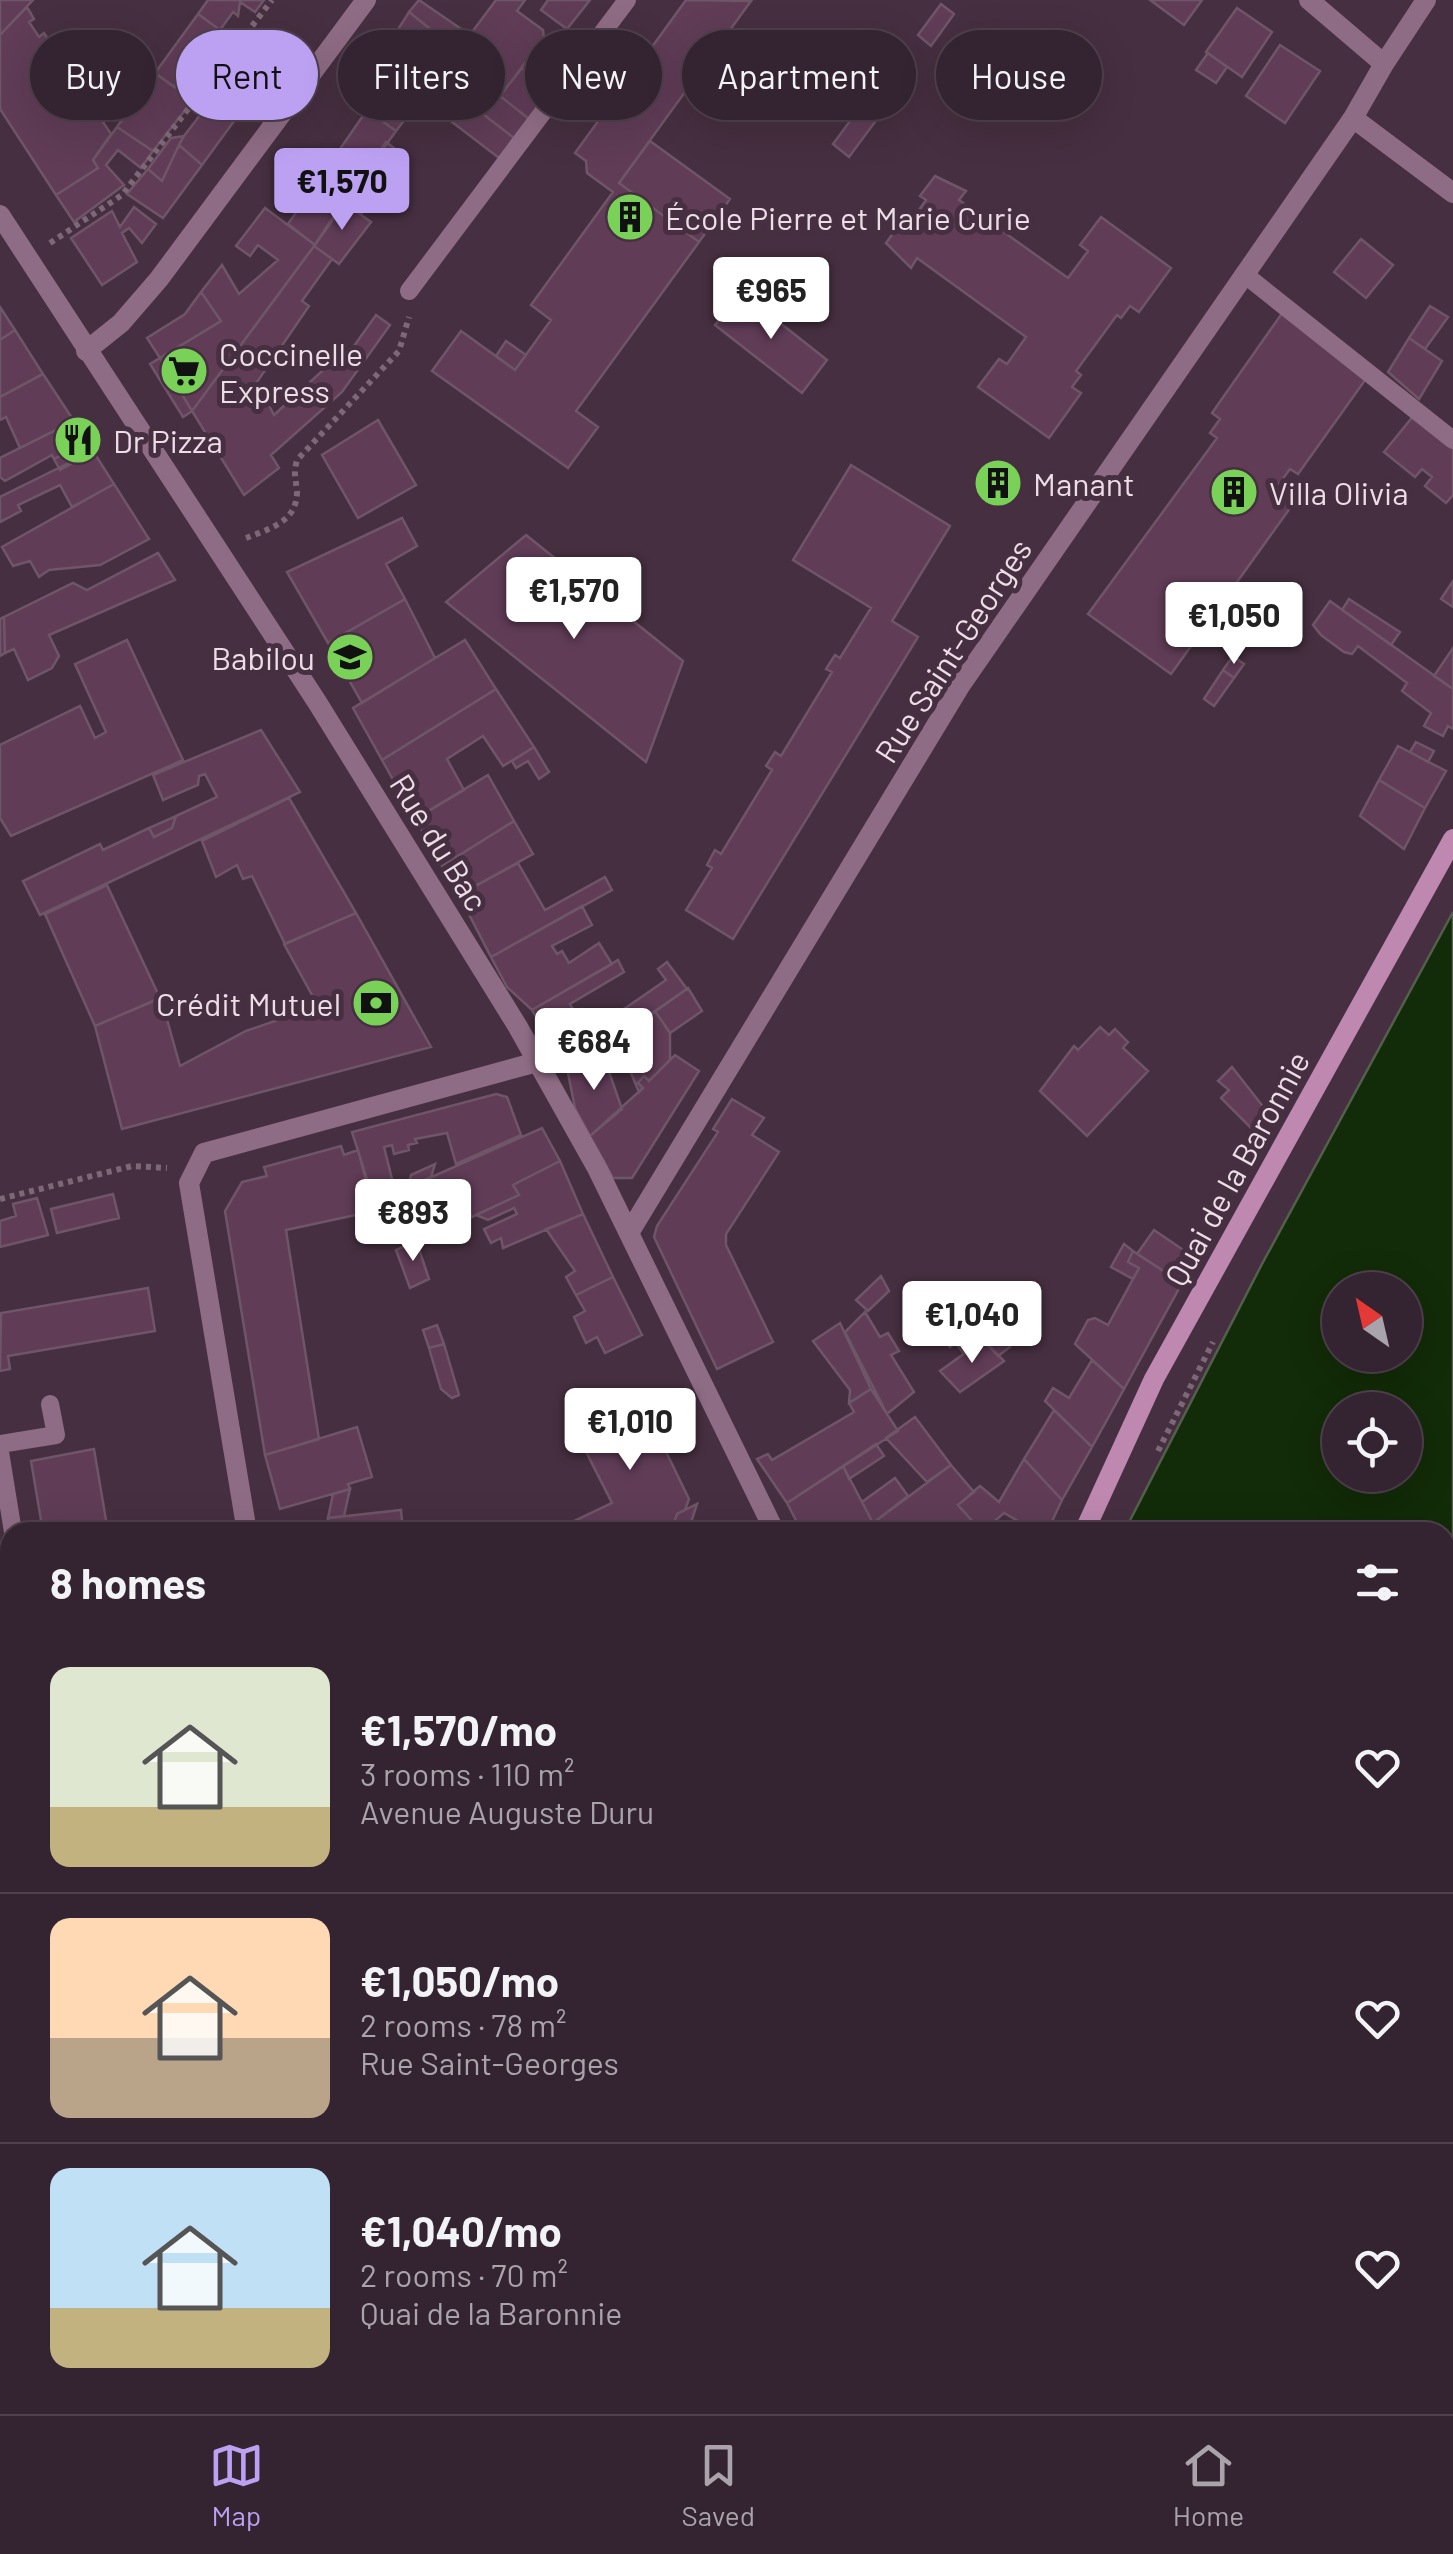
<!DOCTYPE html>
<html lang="en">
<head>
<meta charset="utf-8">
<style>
	body { margin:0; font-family:Barlow,sans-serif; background:#3f2f3c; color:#f1f3f6; height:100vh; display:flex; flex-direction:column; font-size:38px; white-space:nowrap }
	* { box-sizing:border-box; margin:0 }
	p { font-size:32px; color:#a9a4ab }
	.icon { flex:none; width:55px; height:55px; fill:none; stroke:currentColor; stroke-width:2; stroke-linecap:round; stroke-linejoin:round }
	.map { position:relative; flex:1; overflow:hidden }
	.sheet { position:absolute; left:0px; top:1522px; width:1455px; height:892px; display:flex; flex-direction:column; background:#342330; border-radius:30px 30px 0 0; box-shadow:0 10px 40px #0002,0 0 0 2px #4e404c }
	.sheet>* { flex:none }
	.guide { position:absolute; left:30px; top:30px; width:1395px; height:90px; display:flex; gap:20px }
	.needle { width:65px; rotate:326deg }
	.buttons { position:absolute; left:1322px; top:1272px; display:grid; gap:20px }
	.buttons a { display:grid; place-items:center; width:100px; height:100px; border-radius:50%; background:#342330; box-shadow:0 10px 40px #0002,0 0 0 2px #4e404c; font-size:50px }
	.price { position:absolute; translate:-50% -85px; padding:0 22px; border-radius:10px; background:#fff; color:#222; font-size:32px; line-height:65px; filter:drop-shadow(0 2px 5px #0008) }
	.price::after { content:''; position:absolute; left:50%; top:60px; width:30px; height:22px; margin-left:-15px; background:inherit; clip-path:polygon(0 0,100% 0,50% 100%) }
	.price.active { background:#bca0f2; color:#111 }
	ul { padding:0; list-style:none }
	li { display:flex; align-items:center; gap:30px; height:250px; padding:0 50px }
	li+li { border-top:2px solid #4e404c }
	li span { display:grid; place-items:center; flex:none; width:280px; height:200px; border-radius:20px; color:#555 }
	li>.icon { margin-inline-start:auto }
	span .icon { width:120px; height:120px; fill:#fffc; stroke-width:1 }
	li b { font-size:42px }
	h2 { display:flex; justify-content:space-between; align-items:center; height:120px; padding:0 50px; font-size:42px }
	.pill { padding:0 35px; border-radius:45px; background:#342330; box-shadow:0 10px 40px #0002,0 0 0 2px #4e404c; font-size:35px; line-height:90px }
	.pill.active { background:#bca0f2; color:#111 }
	.menu { display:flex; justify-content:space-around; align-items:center; height:140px; border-top:2px solid #4e404c; background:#342330; font-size:28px; color:#a9a4ab }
	.menu a { display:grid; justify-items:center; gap:5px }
	.menu .active { color:#bca0f2 }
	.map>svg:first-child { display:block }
	.water { fill:#122b08; stroke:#53604b; stroke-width:2.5; fill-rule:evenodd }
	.building { fill:#603c57; stroke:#6e5567; stroke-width:2.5 }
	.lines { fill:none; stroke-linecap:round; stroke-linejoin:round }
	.path { stroke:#7c6876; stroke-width:6; stroke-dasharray:5 5; stroke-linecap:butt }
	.service { stroke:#8e6c85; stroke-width:18 }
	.minor { stroke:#8e6c85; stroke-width:20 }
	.tertiary { stroke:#8e6c85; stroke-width:20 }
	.secondary { stroke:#be88b0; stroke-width:20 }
	.rail { stroke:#d4c3ce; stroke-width:8; stroke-dasharray:5 10; stroke-linecap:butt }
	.labels { text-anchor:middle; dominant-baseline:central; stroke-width:10; stroke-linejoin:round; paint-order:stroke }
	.poi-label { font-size:32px; fill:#ecdde7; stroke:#462f40; text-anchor:start }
	.street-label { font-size:32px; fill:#ecdde7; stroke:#462f40 }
</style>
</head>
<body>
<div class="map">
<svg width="1453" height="2414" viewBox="0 0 1453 2414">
	<rect width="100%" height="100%" fill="#462f40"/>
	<!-- water -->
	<path class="water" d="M1453 912V2414H875L878 2405H1445V1532H1124L1262 1264ZM1340 1290H1405V1355H1340ZM1340 1410H1405V1475H1340Z"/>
	<!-- building -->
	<path class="building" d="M0 0H33L0 35Z
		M208 0H264L255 12 240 2 238 16 233 12 220 30 198 14Z
		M419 0 470 35 458 51 409 12Z
		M496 0H525L517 11 543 30 544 38 500 96 529 119 514 138 437 79Z
		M548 0H590L567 29 541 10Z
		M686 0 751 1 619 183 699 242 576 411 598 427 568 468 432 371 461 331 515 370 551 320 531 305 613 192 587 173 586 161 575 153Z
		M1150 0H1202L1184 25Z
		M941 4 954 14 931 46 918 35Z
		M27 7 34 19 29 22 39 37 44 33 111 134 93 160 98 168 56 195 0 109V35Z
		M1237 8 1272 32 1242 77 1206 52Z
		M409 12 458 51 442 67 397 31Z
		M198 14 231 38 195 85 182 76 174 87 155 73Z
		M1051 38 1057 42 1031 78 1025 73Z
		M1057 42 1092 66 1064 105 1031 78Z
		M1280 45 1320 71 1285 123 1246 96Z
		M417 47 442 67 438 76 411 57Z
		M1208 53 1227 67 1216 83 1196 70Z
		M411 57 438 76 396 131 346 95 366 69 389 86Z
		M266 63 273 68 202 165 179 145 184 136 217 93 233 105 243 93 238 89Z
		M522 68 551 91 529 119 500 96Z
		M155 73 193 100 153 151 117 127Z
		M437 79 514 138 499 158 422 99Z
		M873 90 889 103 849 157 833 144Z
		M367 110 396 131 315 245 288 224Z
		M117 127 153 151 141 168 118 150 106 165 124 185 74 222 56 195 98 168 93 160Z
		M184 136 179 145 162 181 148 169 171 138Z
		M650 141 730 199 699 242 619 183Z
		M386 142 402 154 362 213 343 202Z
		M179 145 202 165 163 218 127 194 148 169 162 181Z
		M935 176 966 191 959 200 1068 278 1088 251 1080 245 1101 217 1171 268 1139 312 1130 306 1121 318 1117 315 1076 371 1081 375 1072 387 1081 393 1049 438 978 387 999 359 1007 364 1026 337 917 258 911 268 886 243 901 222 907 227 926 200 920 196Z
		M343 202 371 222 339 264 314 246Z
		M134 207 156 224 142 243 129 228 122 233 137 262 102 285 71 238 112 211 120 227Z
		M265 208 315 245 192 411 160 358 221 321 201 292 222 265 239 294 278 260 258 245 250 256 236 246Z
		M1361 239 1393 265 1366 298 1334 272Z
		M314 246 332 259 302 301 309 306 257 382 274 415 332 362 344 360 376 315 390 325 342 392 271 455 279 468 244 495 192 411Z
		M201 292 221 321 160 358 147 338 185 314Z
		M741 292 827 360 802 393 715 325Z
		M1430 306 1448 317 1425 349 1409 338Z
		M0 307 15 330 0 340Z
		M1285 309 1368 376 1298 474 1290 469 1279 484 1298 497 1171 674 1088 614 1217 438 1210 433 1220 419 1212 413Z
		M15 330 43 374 0 397V340Z
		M1409 338 1442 361 1419 399 1388 372Z
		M506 341 526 355 515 370 496 356Z
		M160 358 192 411 183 417 150 364Z
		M43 374 74 421 20 448 6 417 0 420V397Z
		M1414 415 1453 447V495L1446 503 1425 486 1432 477 1422 469 1415 477 1384 452Z
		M378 420 416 485 358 518 322 455Z
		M74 421 87 442 54 459 52 455 5 481 0 477V458Z
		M87 442 93 451 60 470 54 459Z
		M93 451 114 484 72 507 60 485 18 505 21 511 0 522V497Z
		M851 465 950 526 892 621 918 637 733 939 686 910 712 868 707 865 715 850 721 854 772 770 766 766 775 752 781 756 832 672 826 669 835 655 840 658 871 608 793 560Z
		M994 465 1015 479 1001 501 980 487Z
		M114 484 149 539 100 565 49 570 39 577 30 561 13 566 2 547Z
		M402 518 417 546 386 564 405 599 328 643 287 572Z
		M526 535 683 661 646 762 446 602Z
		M158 553 175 580 49 635 59 656 52 668 28 680 14 649 5 653 4 617 73 583 87 590Z
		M1453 581V607L1441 599Z
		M405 599 435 658 362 703 328 643Z
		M1349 599 1400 632 1391 645 1342 610Z
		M1330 601 1453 689V729L1448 726 1443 736 1424 726 1431 713 1402 691 1407 683 1358 646 1352 654 1344 652 1321 635 1313 625Z
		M4 617 5 653 0 656V619Z
		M127 640 183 760 11 836 0 818V745L80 706 95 738 106 732 75 664Z
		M465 640 496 689 382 760 353 708Z
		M1453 648V689L1434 676Z
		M1233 656 1244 664 1234 678 1223 670Z
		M1223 670 1234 678 1214 706 1204 699Z
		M496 689 534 747 503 766 483 736 447 759 464 790 415 819 382 760Z
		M261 730 300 792 40 915 23 881 100 844 103 850 149 828 154 837 172 828 176 816 217 797 205 774 199 776 198 785 163 800 153 775Z
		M1416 742 1434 751 1428 762 1410 752Z
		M1398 746 1446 771 1425 808 1379 780Z
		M534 747 549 772 539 779 528 761 516 768 512 761Z
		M488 775 514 821 442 866 415 819Z
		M1379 780 1425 808 1404 849 1360 816Z
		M289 798 356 913 285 944 252 876 243 879 237 865 216 877 202 841Z
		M176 816 172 828 154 837 149 828Z
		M514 821 533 854 459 895 442 866Z
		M518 863 545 910 605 877 612 890 491 957 459 895Z
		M107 885 160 998 95 1026 45 914Z
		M582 906 592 925 552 946 557 954 562 951 569 963 599 943 612 964 532 1010 507 987 491 957Z
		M356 913 431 1047 122 1129 95 1026 161 998 180 1066 246 1031 318 1006 284 944Z
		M618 960 624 972 570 1004 593 1044 604 1037 598 1027 666 980 658 969 667 962 687 989 568 1073 532 1010Z
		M688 988 702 1011 670 1033 655 1011Z
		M655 1011 670 1033V1060L649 1081 644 1076 638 1083 643 1088 639 1092 616 1038Z
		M1100 1027 1109 1035 1115 1029 1128 1042 1123 1048 1148 1071 1087 1136 1040 1091 1074 1046 1078 1050Z
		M601 1049 622 1109 590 1136 575 1108 568 1073Z
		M675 1055 699 1071 632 1178H613L590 1136 643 1088 638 1083 644 1076 649 1081Z
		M1232 1067 1272 1118 1261 1138 1221 1098 1229 1090 1218 1081Z
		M496 1094 507 1097 521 1135 456 1164 447 1133 415 1139 417 1143 408 1145 409 1150 394 1154 392 1145 384 1147 392 1179 370 1189 352 1132Z
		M732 1099 764 1118 752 1135 779 1152 726 1234V1245L773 1342 717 1369 654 1237 657 1226 718 1132 713 1129Z
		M542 1128 560 1161 513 1185 519 1195 472 1217 463 1199 451 1205 448 1199 409 1216 411 1221 403 1228 383 1237 371 1204Z
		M341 1146 344 1155 358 1150 374 1211 286 1230 319 1439 265 1455 225 1211 242 1182 267 1176 264 1167Z
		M560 1161 583 1214 503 1248 501 1238 491 1243 484 1229 517 1214 514 1208 488 1220 476 1215 519 1195 513 1185Z
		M435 1164 431 1177 408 1188 411 1175Z
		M113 1194 119 1218 57 1233 51 1209Z
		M37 1198 48 1235 0 1247V1221L16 1216 13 1204Z
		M583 1214 613 1277 576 1295 566 1277 575 1271 546 1229Z
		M1154 1230 1195 1258 1182 1283 1137 1254Z
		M416 1240 429 1279 410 1288 396 1250Z
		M1124 1244 1133 1251 1128 1262 1139 1268 1133 1279 1111 1267Z
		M1133 1251 1182 1283 1124 1389 1075 1344 1088 1320 1095 1318 1108 1325 1139 1268 1128 1262Z
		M881 1276 889 1291 868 1311 856 1300Z
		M613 1277 642 1335 605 1353 597 1337 586 1343 574 1317 585 1311 576 1295Z
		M148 1288 155 1331 8 1356 10 1369 0 1371 1 1313Z
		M954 1306 972 1329 950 1347 932 1323Z
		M865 1312 880 1337 888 1333 899 1351 891 1355 914 1392 887 1414 845 1332Z
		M840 1323 871 1389 849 1403 850 1390 813 1341Z
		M437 1325 444 1344 429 1348 423 1330Z
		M969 1332 977 1344 964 1354 955 1342Z
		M994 1332 1010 1347 998 1356 983 1340Z
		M983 1340 1004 1361 960 1392 940 1371Z
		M444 1344 459 1395 452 1398 441 1389 429 1348Z
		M1092 1360 1124 1389 1092 1447 1045 1401 1053 1388 1069 1398Z
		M871 1389 898 1431 787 1503 757 1459 768 1454 772 1460 854 1412 849 1403Z
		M638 1394 689 1499 685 1510 677 1514 671 1532H551L612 1503 573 1426Z
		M1054 1410 1092 1447 1062 1500 1024 1459Z
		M915 1417 951 1465 927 1482 886 1438Z
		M357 1427 372 1477 348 1484 350 1489 280 1509 265 1455Z
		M876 1444 884 1456 849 1479 843 1466Z
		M94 1449 108 1532H43L31 1461Z
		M1024 1459 1062 1500 1047 1532H1037L1004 1513 982 1532 958 1505 980 1486 999 1502Z
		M951 1465 974 1492 958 1505 982 1532H861Z
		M843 1466 873 1523 861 1532H802L787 1503Z
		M895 1478 908 1496 873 1523 862 1502Z
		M350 1489 344 1516 328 1518 333 1494Z
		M697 1504 688 1532H671L677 1514Z
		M401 1510 403 1532H330L328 1518Z
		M331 2405H432L441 2414H323Z
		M450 2405H727L719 2414H591L587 2410 584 2414H441Z"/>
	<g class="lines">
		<!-- path -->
		<path class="path" d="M50 243 122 195 272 0
			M246 538C269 529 297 522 297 492 296 479 293 474 297 460L399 351 409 317
			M0 1199 132 1166 167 1168
			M1158 1451 1213 1342
			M858 2414 861 2405"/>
		<!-- service -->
		<path class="service" d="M1244 274 1453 440
			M409 291 627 0
			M0 1444 56 1435 50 1404
			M0 1452 13 1532"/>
		<!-- minor -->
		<path class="minor" d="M1384 64 1426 0
			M1353 118 1453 193
			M86 351 121 323 159 279 366 0
			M629 1233 960 686 1353 118 1384 64 1309 0
			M247 1532 189 1183 204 1153 537 1062
			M192 2414 193 2405"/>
		<!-- tertiary -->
		<path class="tertiary" d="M0 215 317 702 518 1027 597 1168 775 1532"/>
		<!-- secondary -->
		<path class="secondary" d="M1084 1532 1154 1379 1453 839
			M806 2414 810 2405"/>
		<!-- rail -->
		<path class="rail" d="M0 1760 10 1815
			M0 1875 10 1936
			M0 2016 10 2078
			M0 2157 10 2231
			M32 2405V2414
			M53 2405V2414
			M75 2405 76 2414
			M97 2405V2414"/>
	</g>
	<!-- icons -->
	<defs>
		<g id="building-disc" transform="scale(2.5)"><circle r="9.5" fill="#79d158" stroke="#462f40"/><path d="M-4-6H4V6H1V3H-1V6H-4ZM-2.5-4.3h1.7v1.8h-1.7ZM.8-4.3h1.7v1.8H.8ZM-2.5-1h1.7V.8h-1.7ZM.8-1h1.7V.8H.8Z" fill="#111"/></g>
		<g id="supermarket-disc" transform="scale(2.5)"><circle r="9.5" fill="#79d158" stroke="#462f40"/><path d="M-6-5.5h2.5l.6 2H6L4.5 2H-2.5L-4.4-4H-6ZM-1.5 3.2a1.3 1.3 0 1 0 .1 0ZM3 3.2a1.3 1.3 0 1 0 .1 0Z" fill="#111"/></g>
		<g id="restaurant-disc" transform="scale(2.5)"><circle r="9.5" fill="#79d158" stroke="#462f40"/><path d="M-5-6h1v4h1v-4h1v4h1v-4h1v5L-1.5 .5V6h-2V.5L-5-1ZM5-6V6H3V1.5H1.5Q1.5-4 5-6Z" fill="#111"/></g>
		<g id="school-disc" transform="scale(2.5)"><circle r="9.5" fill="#79d158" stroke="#462f40"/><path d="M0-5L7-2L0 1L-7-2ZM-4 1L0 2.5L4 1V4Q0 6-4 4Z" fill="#111"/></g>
		<g id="bank-disc" transform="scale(2.5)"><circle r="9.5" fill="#79d158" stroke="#462f40"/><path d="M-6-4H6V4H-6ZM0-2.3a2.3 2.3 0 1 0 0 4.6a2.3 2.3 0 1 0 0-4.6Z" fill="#111"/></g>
	</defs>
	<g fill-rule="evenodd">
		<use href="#building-disc" x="630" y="217"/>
		<use href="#supermarket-disc" x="184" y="371"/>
		<use href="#restaurant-disc" x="78" y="440"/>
		<use href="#building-disc" x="998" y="483"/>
		<use href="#building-disc" x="1234" y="492"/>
		<use href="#school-disc" x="350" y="657"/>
		<use href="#bank-disc" x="376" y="1003"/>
	</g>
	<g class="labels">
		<!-- poi labels -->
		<g class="poi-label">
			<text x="665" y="217">École Pierre et Marie Curie</text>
			<text x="219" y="353">Coccinelle<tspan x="219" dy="37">Express</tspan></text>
			<text x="113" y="440">Dr Pizza</text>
			<text x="1033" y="483">Manant</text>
			<text x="1269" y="492">Villa Olivia</text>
			<text x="315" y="657" text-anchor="end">Babilou</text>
			<text x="341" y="1003" text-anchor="end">Crédit Mutuel</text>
		</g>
		<!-- street labels -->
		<g class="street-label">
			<text transform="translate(952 650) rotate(-57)">Rue Saint-Georges</text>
			<text transform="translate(440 842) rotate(58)">Rue du Bac</text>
			<text transform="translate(1236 1168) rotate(-61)">Quai de la Baronnie</text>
		</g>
	</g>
</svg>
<div class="buttons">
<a><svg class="needle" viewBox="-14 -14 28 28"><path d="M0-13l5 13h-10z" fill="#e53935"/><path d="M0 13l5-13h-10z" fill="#a9a4ab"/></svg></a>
<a><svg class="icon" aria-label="locate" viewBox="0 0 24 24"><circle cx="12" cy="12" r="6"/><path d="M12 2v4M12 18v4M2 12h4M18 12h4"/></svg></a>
</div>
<b class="price active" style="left:342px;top:233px">€1,570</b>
<b class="price" style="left:771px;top:342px">€965</b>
<b class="price" style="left:574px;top:642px">€1,570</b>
<b class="price" style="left:1234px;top:667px">€1,050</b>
<b class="price" style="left:594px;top:1093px">€684</b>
<b class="price" style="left:413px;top:1264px">€893</b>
<b class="price" style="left:972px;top:1366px">€1,040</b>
<b class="price" style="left:630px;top:1473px">€1,010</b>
<div class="guide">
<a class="pill">Buy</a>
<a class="pill active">Rent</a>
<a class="pill">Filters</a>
<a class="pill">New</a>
<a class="pill">Apartment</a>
<a class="pill">House</a>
</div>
<section class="sheet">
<h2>8 homes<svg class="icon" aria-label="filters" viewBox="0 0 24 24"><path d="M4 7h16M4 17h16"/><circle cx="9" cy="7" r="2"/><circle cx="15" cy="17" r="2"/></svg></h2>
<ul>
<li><span style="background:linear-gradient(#dfe7d0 70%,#c2b280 0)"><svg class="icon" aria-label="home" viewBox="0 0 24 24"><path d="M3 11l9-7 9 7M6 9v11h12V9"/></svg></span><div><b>€1,570/mo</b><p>3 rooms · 110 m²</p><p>Avenue Auguste Duru</p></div><svg class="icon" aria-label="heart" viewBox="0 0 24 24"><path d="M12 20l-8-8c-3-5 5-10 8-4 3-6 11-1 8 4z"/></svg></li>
<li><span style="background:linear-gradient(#ffd9b3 60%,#b9a48a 0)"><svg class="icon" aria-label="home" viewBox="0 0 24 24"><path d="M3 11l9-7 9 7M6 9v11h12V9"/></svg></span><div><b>€1,050/mo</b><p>2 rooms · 78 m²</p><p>Rue Saint-Georges</p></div><svg class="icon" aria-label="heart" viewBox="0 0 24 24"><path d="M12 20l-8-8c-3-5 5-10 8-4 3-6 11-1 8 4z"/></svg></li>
<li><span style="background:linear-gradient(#bfe0f5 70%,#c2b280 0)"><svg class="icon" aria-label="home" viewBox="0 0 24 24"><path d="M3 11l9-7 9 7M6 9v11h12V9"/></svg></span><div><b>€1,040/mo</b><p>2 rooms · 70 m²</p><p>Quai de la Baronnie</p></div><svg class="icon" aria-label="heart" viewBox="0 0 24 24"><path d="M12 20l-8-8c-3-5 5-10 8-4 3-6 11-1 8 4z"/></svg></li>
</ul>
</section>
</div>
<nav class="menu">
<a class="active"><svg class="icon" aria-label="map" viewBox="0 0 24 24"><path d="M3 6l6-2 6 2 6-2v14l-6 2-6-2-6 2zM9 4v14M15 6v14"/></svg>Map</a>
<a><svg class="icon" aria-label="saved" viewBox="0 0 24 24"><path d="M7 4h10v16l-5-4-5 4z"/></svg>Saved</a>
<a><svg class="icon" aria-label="home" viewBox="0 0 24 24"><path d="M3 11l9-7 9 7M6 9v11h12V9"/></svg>Home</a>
</nav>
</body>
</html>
